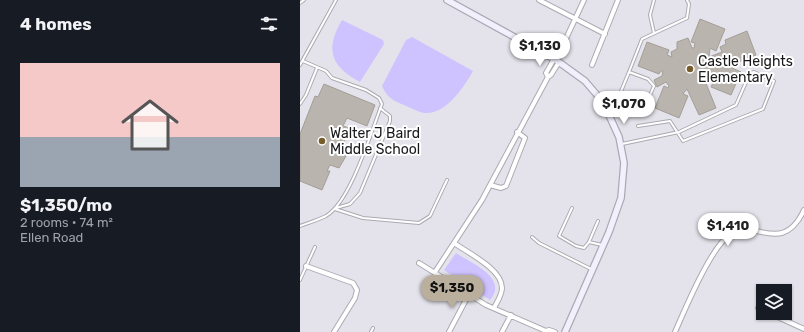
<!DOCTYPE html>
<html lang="en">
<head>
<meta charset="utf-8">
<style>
	body { margin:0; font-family:Rubik,sans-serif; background:#20242c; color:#f1f3f6; height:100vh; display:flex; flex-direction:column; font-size:15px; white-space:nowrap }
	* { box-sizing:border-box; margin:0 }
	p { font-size:13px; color:#9ea1a6 }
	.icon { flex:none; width:22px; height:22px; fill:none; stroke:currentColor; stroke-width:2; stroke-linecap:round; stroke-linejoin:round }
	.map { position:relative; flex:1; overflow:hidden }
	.details { display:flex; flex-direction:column; background:#171b24; width:300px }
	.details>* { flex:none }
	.buttons { position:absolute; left:456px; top:284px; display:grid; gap:8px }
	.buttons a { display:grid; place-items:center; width:36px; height:36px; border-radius:0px; background:#171b24; box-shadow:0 1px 3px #0004; font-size:20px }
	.price { position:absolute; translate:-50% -34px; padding:0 9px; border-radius:14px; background:#fff; color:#222; font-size:13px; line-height:26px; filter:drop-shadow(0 1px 2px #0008) }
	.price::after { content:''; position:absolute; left:50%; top:24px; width:12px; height:9px; margin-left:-6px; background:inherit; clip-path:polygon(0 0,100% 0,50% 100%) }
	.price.on { background:#baaf9c; color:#111 }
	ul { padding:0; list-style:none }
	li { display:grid; align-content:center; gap:8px; height:212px; padding:0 20px }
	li+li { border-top:1px solid #363941 }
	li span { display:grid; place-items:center; height:124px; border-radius:0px; color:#555 }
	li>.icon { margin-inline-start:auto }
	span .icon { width:72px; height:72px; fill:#fffc; stroke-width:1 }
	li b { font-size:17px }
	h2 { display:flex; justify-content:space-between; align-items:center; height:48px; padding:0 20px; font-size:17px }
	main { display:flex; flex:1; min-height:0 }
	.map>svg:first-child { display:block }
	.green { fill:#cfc3ff }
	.building { fill:#b9b4ad; stroke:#a39e97 }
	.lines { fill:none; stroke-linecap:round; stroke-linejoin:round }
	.lane-casing { stroke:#abaab2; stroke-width:4 }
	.street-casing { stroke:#abaab2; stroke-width:6 }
	.secondary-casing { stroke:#abaab2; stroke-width:8 }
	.lane { stroke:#fff; stroke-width:2 }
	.street { stroke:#fff; stroke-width:4 }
	.secondary { stroke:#f3f0fe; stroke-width:5.5 }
	.poi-dot { fill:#775c2e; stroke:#fff; stroke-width:1.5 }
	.labels { text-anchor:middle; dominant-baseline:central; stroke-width:4; stroke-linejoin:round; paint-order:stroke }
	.poi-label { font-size:14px; fill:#1a1a1d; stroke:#fff; text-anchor:start }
</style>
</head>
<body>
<main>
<section class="details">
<h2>4 homes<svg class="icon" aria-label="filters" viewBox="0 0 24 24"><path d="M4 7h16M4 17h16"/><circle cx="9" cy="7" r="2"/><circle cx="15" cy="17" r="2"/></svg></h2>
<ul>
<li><span style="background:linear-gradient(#f6c9c9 60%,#9aa5b1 0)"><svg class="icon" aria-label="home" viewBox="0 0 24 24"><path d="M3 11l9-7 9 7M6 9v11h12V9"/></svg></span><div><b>$1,350/mo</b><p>2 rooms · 74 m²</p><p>Ellen Road</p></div></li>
</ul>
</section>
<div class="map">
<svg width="504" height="332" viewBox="0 0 504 332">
	<rect width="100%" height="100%" fill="#e4e3eb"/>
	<!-- green -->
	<path class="green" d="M42 20 83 40 84 44 60 82C30 66 25 49 42 20Z
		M112 37 173 71C164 87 146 115 124 113 118 112 111 108 104 105 94 101 87 98 82 86L106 40Z
		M156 253C171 263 209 278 190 300L144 270Z"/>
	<!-- building -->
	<path class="building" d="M400 19 425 29 416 51 410 48 409 57 422 52 420 47 426 44 425 40 447 31 456 55 436 63 434 58 428 61 426 55 415 59 416 61 411 63 412 66 419 68 421 63 441 72 431 95 411 87 413 83 405 81 416 108 399 115 387 89 383 94 388 96 379 118 355 108 364 86 368 88 369 86 366 82 357 87 354 80 362 76 363 71H361L359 74 338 66 347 42 369 50 367 55 372 57 371 52 377 49V42L388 38 392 48H394L395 43 391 42Z
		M24 84 75 105 67 126 47 118 43 126 49 128 42 148 46 150 44 155 46 156 39 168 30 165 27 171H30L22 190 0 181V134L15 96 18 97Z"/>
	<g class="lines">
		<!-- lane casing -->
		<g class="lane-casing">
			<path id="lane" d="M354 0 350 15 354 33
				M0 3 4 0
				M0 65 36 0
				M329 72 342 39 387 18 389 4 387 0
				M0 104 6 95 17 68
				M308 108 317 101 341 110 344 109 354 86 348 79 329 72 317 101
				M322 144 379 132 436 105 450 73 454 72 474 81 463 109 383 141 370 121 338 126
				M36 208 50 204 60 193 90 121V116L80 108
				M272 208 259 236 276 246 284 248 289 242 302 245
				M35 209 63 218 119 223 130 216 147 180
				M0 226C8 223 18 220 26 216 51 201 71 132 82 104L79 98 66 90 32 78 26 71 3 61
				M232 237 239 243 291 269
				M289 242 298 221
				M0 280 15 247
				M71 332 73 328"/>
		</g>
		<!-- street casing -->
		<g class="street-casing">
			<path id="street" d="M239 0 305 34
				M256 60 284 0
				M292 65 318 0
				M248 77 246 73 254 59
				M190 185 201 188 206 186 225 138 217 132
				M154 243C168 253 202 269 202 288 202 295 197 302 194 308
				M119 263 186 305 246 331 249 330 255 332
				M6 266 53 283 57 290 55 298 34 332
				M135 272 182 200 248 77 251 75 259 62
				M458 308 463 310
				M469 313 504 329
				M149 332 169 294
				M202 332 211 315
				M375 332C386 307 410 249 430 234 453 217 482 257 504 210"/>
		</g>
		<!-- secondary casing -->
		<g class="secondary-casing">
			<path id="secondary" d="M147 0 256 60 285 81 303 102 319 137 324 163 321 198 309 232 265 332"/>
		</g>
		<!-- lane -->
		<use href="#lane" class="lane"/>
		<!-- street -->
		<use href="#street" class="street"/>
		<!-- secondary -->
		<use href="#secondary" class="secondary"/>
	</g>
	<!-- markers -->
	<g class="poi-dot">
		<circle cx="390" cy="69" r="4"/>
		<circle cx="22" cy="141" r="4"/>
	</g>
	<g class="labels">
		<!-- poi labels -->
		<g class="poi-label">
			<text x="398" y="61">Castle Heights<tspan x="398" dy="16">Elementary</tspan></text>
			<text x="30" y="133">Walter J Baird<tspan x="30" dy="16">Middle School</tspan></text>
		</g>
	</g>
</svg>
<div class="buttons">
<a><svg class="icon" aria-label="layers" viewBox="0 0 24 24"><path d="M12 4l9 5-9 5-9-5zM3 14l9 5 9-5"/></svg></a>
</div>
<b class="price" style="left:240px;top:67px">$1,130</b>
<b class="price" style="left:324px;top:125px">$1,070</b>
<b class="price" style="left:428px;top:247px">$1,410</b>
<b class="price on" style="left:152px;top:309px">$1,350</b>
</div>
</main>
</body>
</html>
